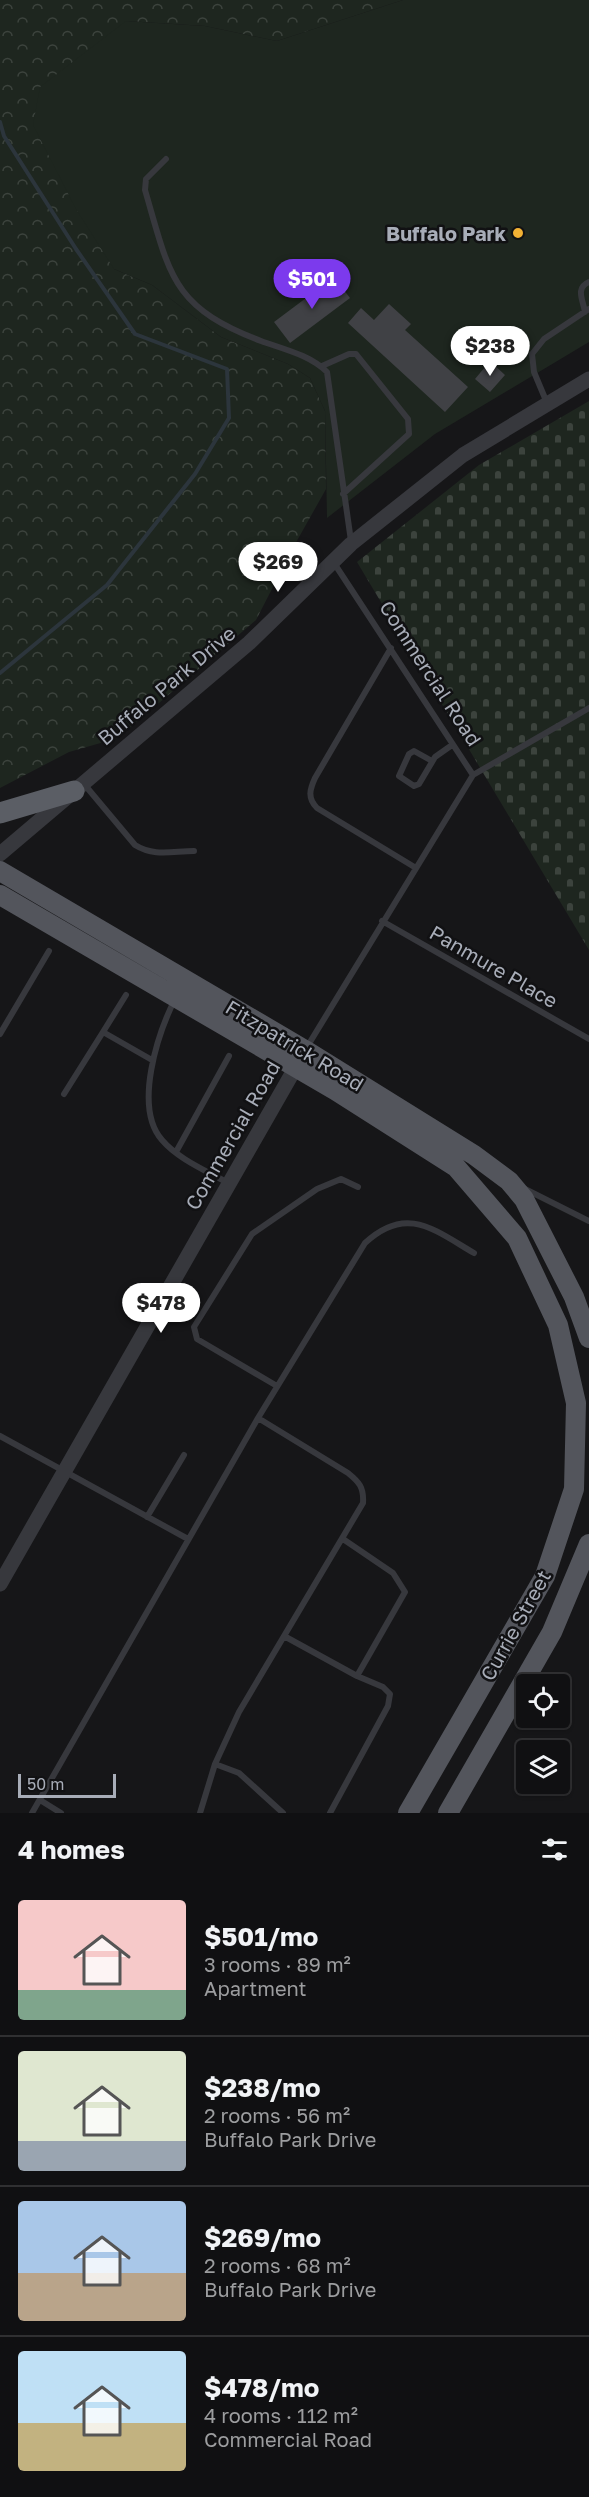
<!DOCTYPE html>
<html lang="en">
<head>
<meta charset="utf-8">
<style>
	body { margin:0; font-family:"Golos Text",sans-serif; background:#19191b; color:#f1f3f6; height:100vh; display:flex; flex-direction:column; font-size:22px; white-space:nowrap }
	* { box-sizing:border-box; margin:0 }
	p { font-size:20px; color:#9c9d9f }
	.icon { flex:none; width:33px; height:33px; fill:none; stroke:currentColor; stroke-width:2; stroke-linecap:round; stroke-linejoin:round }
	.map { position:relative; height:1813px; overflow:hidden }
	.panel { display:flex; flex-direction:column; background:#101012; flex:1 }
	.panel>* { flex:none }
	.controls { position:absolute; left:516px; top:1674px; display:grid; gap:12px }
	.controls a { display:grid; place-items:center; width:54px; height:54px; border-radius:6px; background:#101012; box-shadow:0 2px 4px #0004,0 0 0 2px #303032; font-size:30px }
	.scale { position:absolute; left:18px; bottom:15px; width:98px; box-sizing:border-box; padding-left:6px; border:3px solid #a8adb8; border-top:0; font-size:16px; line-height:21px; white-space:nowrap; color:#a8adb8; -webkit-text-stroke:4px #111113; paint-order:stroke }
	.price { position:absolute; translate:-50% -51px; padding:0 14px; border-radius:21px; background:#fff; color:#222; font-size:20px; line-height:39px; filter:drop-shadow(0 2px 3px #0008) }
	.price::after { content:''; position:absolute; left:50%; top:36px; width:18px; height:14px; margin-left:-9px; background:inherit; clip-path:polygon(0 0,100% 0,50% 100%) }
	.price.on { background:#7c3aed; color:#fff }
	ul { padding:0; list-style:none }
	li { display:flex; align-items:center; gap:18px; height:150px; padding:0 18px }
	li+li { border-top:2px solid #303032 }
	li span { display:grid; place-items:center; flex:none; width:168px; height:120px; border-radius:6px; color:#555 }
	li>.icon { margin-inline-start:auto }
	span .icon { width:72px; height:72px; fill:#fffc; stroke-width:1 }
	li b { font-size:26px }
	h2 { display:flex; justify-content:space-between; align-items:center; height:72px; padding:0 18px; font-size:26px }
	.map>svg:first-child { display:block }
	.forest { fill:url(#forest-crowns) }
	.cemetery { fill:url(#cemetery-stones) }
	.green { fill:#1e261f }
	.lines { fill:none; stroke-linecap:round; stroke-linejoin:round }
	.stream { stroke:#2c353c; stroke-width:4 }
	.building { fill:#404145 }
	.service { stroke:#37383d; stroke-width:6 }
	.tertiary { stroke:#37383d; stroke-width:15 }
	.primary { stroke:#53555c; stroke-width:20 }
	.trunk { stroke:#5b5e65; stroke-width:21 }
	.poi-dot { fill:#f2b134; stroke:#111113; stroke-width:2 }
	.labels { text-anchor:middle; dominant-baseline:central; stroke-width:5; stroke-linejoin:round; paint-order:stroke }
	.poi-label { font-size:20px; font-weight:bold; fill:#a8adb8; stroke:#111113; text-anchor:end }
	.street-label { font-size:20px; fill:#a8adb8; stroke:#111113 }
</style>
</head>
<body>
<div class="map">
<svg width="589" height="1813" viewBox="0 0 589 1813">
	<defs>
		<pattern id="forest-crowns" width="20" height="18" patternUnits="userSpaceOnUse" patternTransform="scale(1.5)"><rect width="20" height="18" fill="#1e261f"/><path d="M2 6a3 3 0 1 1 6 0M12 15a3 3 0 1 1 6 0" fill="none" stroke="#3c433d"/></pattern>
		<pattern id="cemetery-stones" width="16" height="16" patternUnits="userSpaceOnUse" patternTransform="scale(1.5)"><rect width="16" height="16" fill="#1e261f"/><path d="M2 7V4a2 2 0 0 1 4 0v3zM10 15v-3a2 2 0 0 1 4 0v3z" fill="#3c433d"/></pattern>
	</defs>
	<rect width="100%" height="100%" fill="#161618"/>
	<!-- forest -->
	<path class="forest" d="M0 0H403L277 41 205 26 126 21 114 269 152 285 221 337 288 364 310 378 325 411 326 489 294 546 256 620 118 738 69 752 0 788Z"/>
	<!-- cemetery -->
	<path class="cemetery" d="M589 401V950L357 562 479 465Z"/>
	<!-- green -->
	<path class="green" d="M403 0H589V342L435 434 327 518 325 411 310 378 288 364 221 337 152 285 114 269 76 209 33 125 40 87 126 21 205 26 277 41Z"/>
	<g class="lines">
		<!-- stream -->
		<path class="stream" d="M0 122 4 136 76 249 135 334 227 369 229 418 195 474 107 585 0 673"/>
	</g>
	<!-- building -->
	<path class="building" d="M334 277 350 298 290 343 274 322Z
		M389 304 411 324 405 330 468 387 445 412 348 323 361 308 374 320Z
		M490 361 505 375 490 392 475 379Z"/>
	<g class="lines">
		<!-- service -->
		<path class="service" d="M166 159 146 179 145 190C170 275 171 307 261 341 283 349 310 355 327 372L351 541
			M585 312C583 300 575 288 589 282
			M322 366 349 354H356L408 419 409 434 343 494
			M547 403 534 372 532 354 544 339 589 309
			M391 648 315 778C310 789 307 798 317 808L416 868
			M432 761 414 751 409 754 399 776 414 786 419 784 435 757 452 745
			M473 775 589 708
			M84 784 135 845C154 857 173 851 194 851
			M382 921 589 1039
			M175 999C158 1033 133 1107 162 1140 178 1159 207 1171 228 1183
			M103 1032 126 995
			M0 1034 49 951
			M307 1047 473 775 334 563
			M64 1094 103 1032 152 1060
			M176 1152 229 1056
			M525 1189 589 1221
			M277 1386 197 1339 194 1327 252 1234 317 1189 341 1179 358 1187
			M0 1436 188 1539
			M147 1517 184 1455
			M343 1539 393 1573 405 1592 357 1676
			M284 1636 357 1676 383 1687 390 1694 388 1706 330 1813
			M215 1764 239 1773 283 1813
			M40 1800 61 1813
			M32 1813 258 1418 365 1243C406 1205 433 1229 474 1253
			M200 1813 215 1764 239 1712 363 1503C364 1487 359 1482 348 1473L258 1418"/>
		<!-- tertiary -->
		<path class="tertiary" d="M0 854 249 643 351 544 463 455 589 379
			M0 1584 301 1058"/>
		<!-- primary -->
		<path class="primary" d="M0 871 305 1050 474 1155 509 1181 524 1199 574 1297 589 1338
			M0 895 335 1090 456 1167 517 1238 558 1325 576 1403 574 1489 545 1576 408 1813
			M448 1813 552 1632 589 1544"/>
		<!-- trunk -->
		<path class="trunk" d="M0 813 74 791"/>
	</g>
	<!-- markers -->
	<circle class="poi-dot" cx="518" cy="233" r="6"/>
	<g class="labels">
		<!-- poi labels -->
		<g class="poi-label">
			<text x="506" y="233">Buffalo Park</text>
		</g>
		<!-- street labels -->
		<g class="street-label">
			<text transform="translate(431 673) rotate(57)">Commercial Road</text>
			<text transform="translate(166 685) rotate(-40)">Buffalo Park Drive</text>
			<text transform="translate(494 966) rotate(30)">Panmure Place</text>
			<text transform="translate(295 1045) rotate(31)">Fitzpatrick Road</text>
			<text transform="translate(232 1135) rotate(-60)">Commercial Road</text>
			<text transform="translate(515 1625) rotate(-61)">Currie Street</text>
		</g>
	</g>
</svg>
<div class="controls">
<a><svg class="icon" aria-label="locate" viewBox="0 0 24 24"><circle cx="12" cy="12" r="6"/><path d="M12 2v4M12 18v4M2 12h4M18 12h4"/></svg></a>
<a><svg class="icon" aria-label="layers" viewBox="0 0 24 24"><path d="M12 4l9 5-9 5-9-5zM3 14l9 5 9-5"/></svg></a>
</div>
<div class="scale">50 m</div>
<b class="price on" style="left:312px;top:310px">$501</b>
<b class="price" style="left:490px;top:377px">$238</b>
<b class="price" style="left:278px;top:593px">$269</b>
<b class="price" style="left:161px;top:1334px">$478</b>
</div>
<section class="panel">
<h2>4 homes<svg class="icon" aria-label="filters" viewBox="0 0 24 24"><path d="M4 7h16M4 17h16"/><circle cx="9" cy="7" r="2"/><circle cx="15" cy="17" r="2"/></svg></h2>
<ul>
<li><span style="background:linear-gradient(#f6c9c9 75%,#7fa58c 0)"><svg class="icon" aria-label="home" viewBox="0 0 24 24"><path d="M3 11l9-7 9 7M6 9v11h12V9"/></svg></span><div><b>$501/mo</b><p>3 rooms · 89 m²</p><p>Apartment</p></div></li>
<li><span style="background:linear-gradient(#dfe7d0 75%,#9aa5b1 0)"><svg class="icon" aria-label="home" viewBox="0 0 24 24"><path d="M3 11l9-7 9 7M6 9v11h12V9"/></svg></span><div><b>$238/mo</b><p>2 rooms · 56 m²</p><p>Buffalo Park Drive</p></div></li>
<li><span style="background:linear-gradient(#a9c7e8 60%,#b9a48a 0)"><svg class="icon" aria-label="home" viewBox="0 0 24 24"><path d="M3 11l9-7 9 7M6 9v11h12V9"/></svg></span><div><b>$269/mo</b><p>2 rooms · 68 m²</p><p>Buffalo Park Drive</p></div></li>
<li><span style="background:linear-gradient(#bfe0f5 60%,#c2b280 0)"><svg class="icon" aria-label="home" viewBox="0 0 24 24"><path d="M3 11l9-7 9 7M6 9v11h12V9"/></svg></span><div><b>$478/mo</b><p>4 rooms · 112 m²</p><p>Commercial Road</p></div></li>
</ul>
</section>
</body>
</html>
